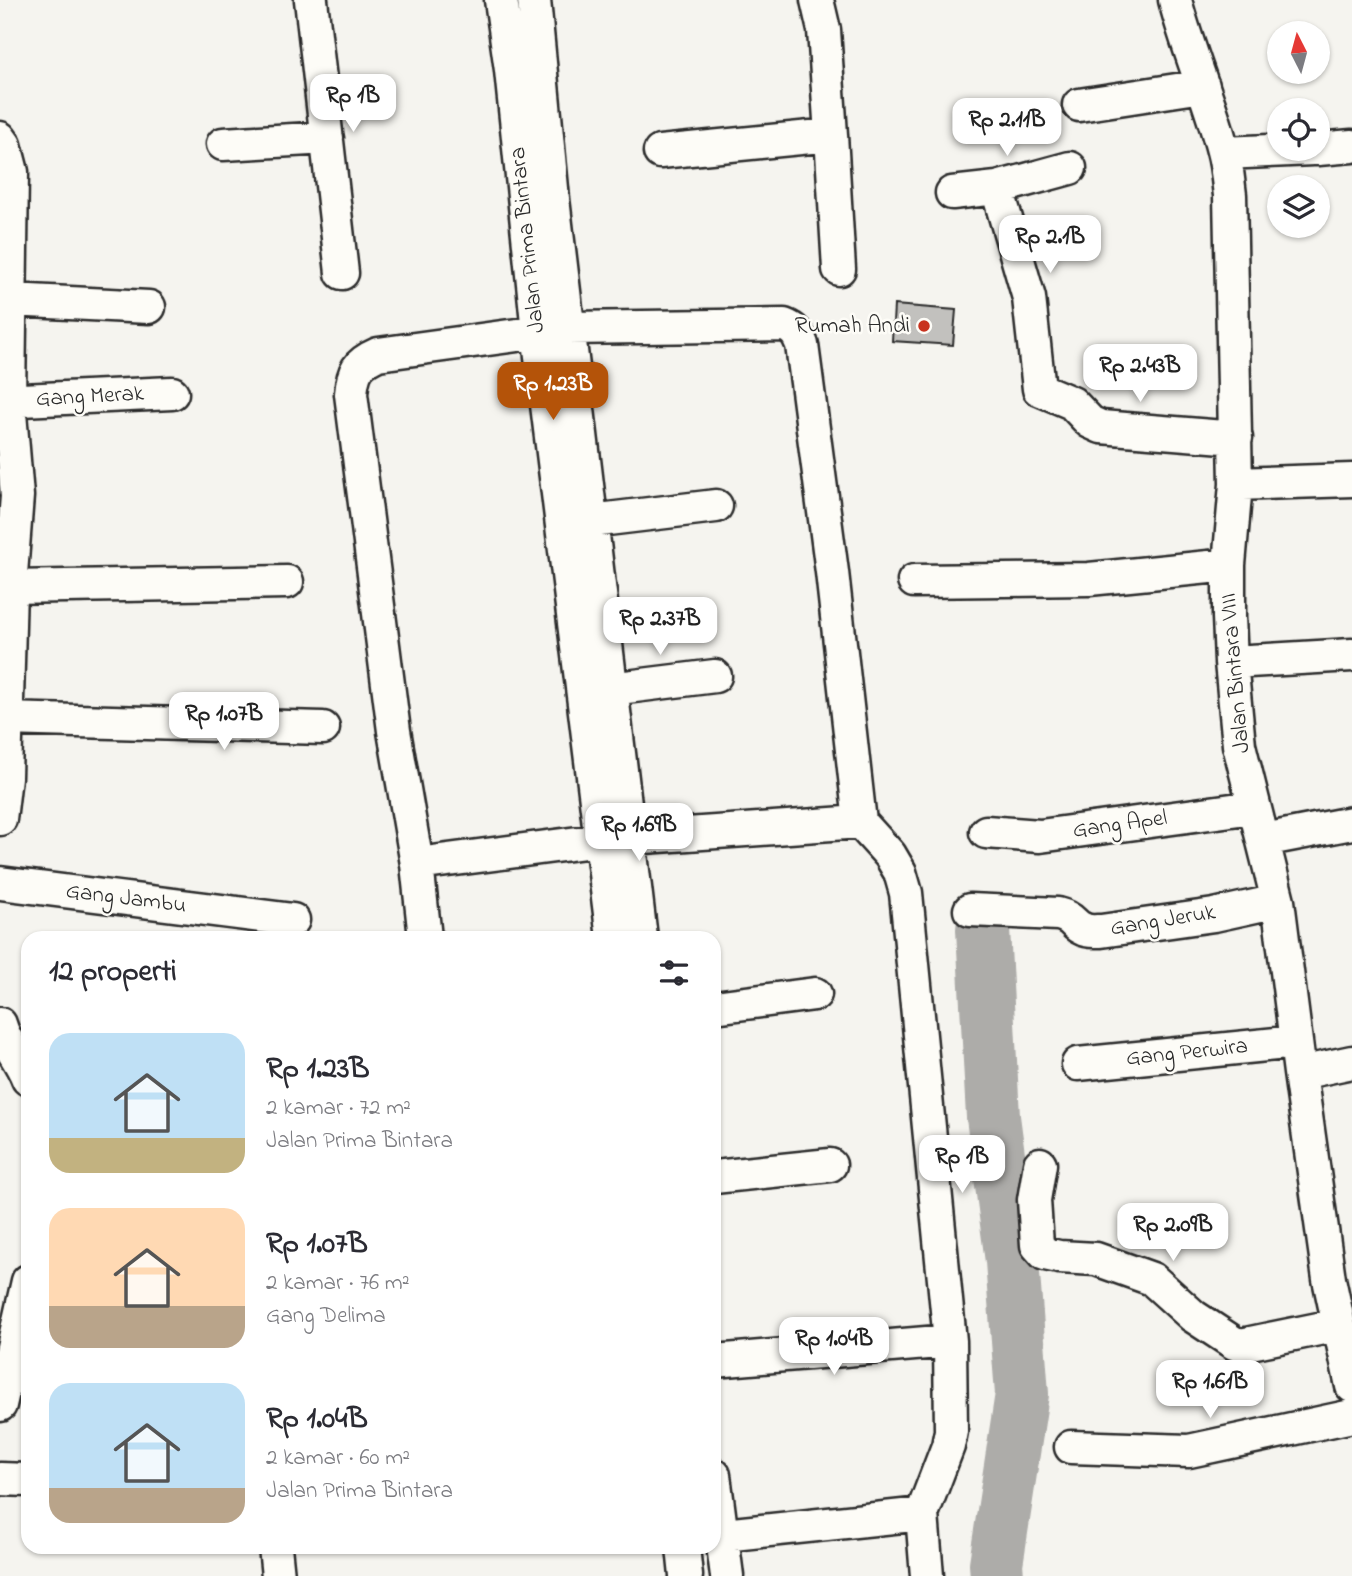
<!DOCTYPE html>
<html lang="id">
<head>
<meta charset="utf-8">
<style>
	body { margin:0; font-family:"Indie Flower",sans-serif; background:#f7f7f7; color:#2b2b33; height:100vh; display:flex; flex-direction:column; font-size:26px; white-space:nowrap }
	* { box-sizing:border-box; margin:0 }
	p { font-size:23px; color:#7c7c81 }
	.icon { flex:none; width:38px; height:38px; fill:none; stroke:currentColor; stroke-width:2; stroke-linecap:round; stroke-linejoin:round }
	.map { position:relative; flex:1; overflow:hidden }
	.details { position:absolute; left:21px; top:931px; width:700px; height:623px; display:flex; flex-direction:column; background:#fff; border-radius:21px; box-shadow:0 2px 5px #0004 }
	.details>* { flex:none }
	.needle { width:46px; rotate:354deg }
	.controls { position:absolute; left:1267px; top:21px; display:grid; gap:14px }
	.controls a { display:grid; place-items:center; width:63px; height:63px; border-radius:50%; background:#fff; box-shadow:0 2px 5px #0004; font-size:35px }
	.price { position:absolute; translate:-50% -60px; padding:0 16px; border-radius:14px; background:#fff; color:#222; font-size:23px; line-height:46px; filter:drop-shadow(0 2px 4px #0008) }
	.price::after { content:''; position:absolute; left:50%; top:42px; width:21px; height:16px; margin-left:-10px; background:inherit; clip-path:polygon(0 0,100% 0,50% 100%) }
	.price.selected { background:#b45309; color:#fff }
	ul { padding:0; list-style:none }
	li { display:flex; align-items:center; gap:21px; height:175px; padding:0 28px }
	li span { display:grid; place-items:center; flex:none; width:196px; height:140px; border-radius:21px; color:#555 }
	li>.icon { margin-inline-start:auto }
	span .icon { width:84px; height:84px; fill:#fffc; stroke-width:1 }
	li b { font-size:30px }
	h2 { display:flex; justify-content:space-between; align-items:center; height:84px; padding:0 28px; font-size:30px }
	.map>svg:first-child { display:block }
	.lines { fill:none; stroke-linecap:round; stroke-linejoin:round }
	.river { stroke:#adaca9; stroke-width:54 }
	.building { fill:#c2c1be; stroke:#2b2b2b; stroke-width:2 }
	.minor-casing { stroke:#2b2b2b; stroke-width:37 }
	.minor { stroke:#fdfcf7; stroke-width:32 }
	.poi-dot { fill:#c8321e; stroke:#fdfcf7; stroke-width:2.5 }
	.labels { text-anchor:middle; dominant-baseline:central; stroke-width:5; stroke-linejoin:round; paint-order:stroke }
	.street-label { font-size:23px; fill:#2b2b2b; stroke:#fdfcf7 }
	.poi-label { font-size:23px; fill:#2b2b2b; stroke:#fdfcf7; text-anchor:end }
</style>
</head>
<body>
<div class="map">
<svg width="1352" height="1576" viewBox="0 0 1352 1576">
	<rect width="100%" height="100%" fill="#f5f4ef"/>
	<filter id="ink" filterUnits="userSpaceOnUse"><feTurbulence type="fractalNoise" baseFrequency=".0143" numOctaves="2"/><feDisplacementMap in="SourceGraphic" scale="14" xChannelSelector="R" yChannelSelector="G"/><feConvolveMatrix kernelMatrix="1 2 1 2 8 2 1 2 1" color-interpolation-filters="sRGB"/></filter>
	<g filter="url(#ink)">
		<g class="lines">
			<!-- river -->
			<path class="river" d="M983 929 993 1117 1012 1261 1022 1394 996 1564 997 1576"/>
		</g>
		<!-- building -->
		<path class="building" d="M894 305 956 310 953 345 892 341Z"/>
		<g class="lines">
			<!-- minor casing -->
			<g class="minor-casing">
				<path id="minor" d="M311 0 342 273
					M501 0 511 70 538 332 613 938
					M534 0 553 199 641 938
					M1175 0C1188 51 1210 100 1223 151 1227 165 1228 180 1230 195L1236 484 1229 565V617L1231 662 1239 745 1278 901 1300 1073 1329 1279 1352 1386
					M1079 105 1203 86
					M831 135 839 269
					M0 138 5 145 12 172 9 401 17 496 10 587 5 777 0 819
					M223 144 327 138
					M1318 149 1352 146
					M660 152 831 135 824 30 817 0
					M1224 153 1313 149
					M997 188 1029 298 1039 389 1072 403 1090 422 1101 427 1236 438
					M952 193 997 188 1070 168
					M10 300 149 307
					M0 401 172 393
					M1236 484 1352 480
					M591 521 716 506
					M914 581 1089 579 1229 565
					M10 587 287 582
					M1231 662 1352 655
					M610 689 715 676
					M5 719 323 728
					M986 832 1040 836 1254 807
					M1263 840 1352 823
					M417 864 601 840 860 822 890 855 900 872 906 893 950 1341 951 1431 948 1446 922 1514 927 1576
					M0 883 293 920
					M970 910 1058 914C1075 918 1072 925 1083 929 1088 932 1095 931 1101 931L1214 915 1278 901
					M425 938 417 864 394 731 351 394C353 371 357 363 378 354L568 328 784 325C795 329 798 334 802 345L832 572 860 822
					M714 1007 815 994
					M0 1024C5 1043 21 1060 28 1079
					M1078 1064 1296 1042
					M1300 1073 1352 1062
					M1040 1164 1034 1200 1037 1245 1045 1254 1059 1257 1096 1259 1152 1279 1193 1316 1234 1343 1241 1345 1338 1325
					M714 1177 830 1165
					M714 1361 950 1341
					M0 1405 28 1281
					M1071 1447 1189 1451 1352 1416
					M714 1475 727 1576
					M0 1479 28 1480
					M714 1536 922 1514
					M275 1547 278 1576
					M683 1547 686 1576"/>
			</g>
			<!-- minor -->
			<use href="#minor" class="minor"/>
		</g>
	</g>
	<!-- markers -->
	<circle class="poi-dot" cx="924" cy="326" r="7"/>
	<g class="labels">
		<!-- street labels -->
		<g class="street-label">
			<text transform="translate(528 240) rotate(-96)">Jalan Prima Bintara</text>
			<text transform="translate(90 397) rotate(-3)">Gang Merak</text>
			<text transform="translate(1236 673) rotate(-95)">Jalan Bintara VIII</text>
			<text transform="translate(1120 825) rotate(-8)">Gang Apel</text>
			<text transform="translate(126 899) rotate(7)">Gang Jambu</text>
			<text transform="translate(1163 921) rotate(-9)">Gang Jeruk</text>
			<text transform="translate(1187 1053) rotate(-6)">Gang Perwira</text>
		</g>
		<!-- poi labels -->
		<g class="poi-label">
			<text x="910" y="326">Rumah Andi</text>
		</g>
	</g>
</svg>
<div class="controls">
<a><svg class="needle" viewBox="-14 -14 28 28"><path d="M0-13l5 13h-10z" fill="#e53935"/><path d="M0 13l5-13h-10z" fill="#7c7c81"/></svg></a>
<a><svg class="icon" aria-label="locate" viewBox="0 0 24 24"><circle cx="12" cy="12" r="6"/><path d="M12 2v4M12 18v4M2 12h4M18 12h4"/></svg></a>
<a><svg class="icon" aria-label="layers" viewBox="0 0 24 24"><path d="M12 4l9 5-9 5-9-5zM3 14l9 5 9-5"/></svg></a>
</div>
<b class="price" style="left:353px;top:134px">Rp 1B</b>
<b class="price" style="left:1007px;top:158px">Rp 2.11B</b>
<b class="price" style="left:1050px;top:275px">Rp 2.1B</b>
<b class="price" style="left:1140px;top:404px">Rp 2.43B</b>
<b class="price selected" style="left:553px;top:422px">Rp 1.23B</b>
<b class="price" style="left:660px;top:657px">Rp 2.37B</b>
<b class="price" style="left:224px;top:752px">Rp 1.07B</b>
<b class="price" style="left:639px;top:863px">Rp 1.69B</b>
<b class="price" style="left:962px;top:1195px">Rp 1B</b>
<b class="price" style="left:1173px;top:1263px">Rp 2.09B</b>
<b class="price" style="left:834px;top:1377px">Rp 1.04B</b>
<b class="price" style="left:1210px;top:1420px">Rp 1.61B</b>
<section class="details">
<h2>12 properti<svg class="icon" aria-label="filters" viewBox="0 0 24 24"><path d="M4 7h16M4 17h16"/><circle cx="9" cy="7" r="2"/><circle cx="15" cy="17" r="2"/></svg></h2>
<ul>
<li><span style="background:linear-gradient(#bfe0f5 75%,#c2b280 0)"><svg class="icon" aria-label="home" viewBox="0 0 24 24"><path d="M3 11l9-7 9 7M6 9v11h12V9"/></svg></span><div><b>Rp 1.23B</b><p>2 kamar · 72 m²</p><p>Jalan Prima Bintara</p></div></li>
<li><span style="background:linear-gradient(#ffd9b3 70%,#b9a48a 0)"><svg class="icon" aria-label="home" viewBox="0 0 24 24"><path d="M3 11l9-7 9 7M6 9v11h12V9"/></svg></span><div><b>Rp 1.07B</b><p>2 kamar · 76 m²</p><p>Gang Delima</p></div></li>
<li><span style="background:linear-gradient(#bfe0f5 75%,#b9a48a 0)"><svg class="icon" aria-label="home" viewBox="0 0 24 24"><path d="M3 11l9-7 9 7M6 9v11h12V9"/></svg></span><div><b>Rp 1.04B</b><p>2 kamar · 60 m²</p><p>Jalan Prima Bintara</p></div></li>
</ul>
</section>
</div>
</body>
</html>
